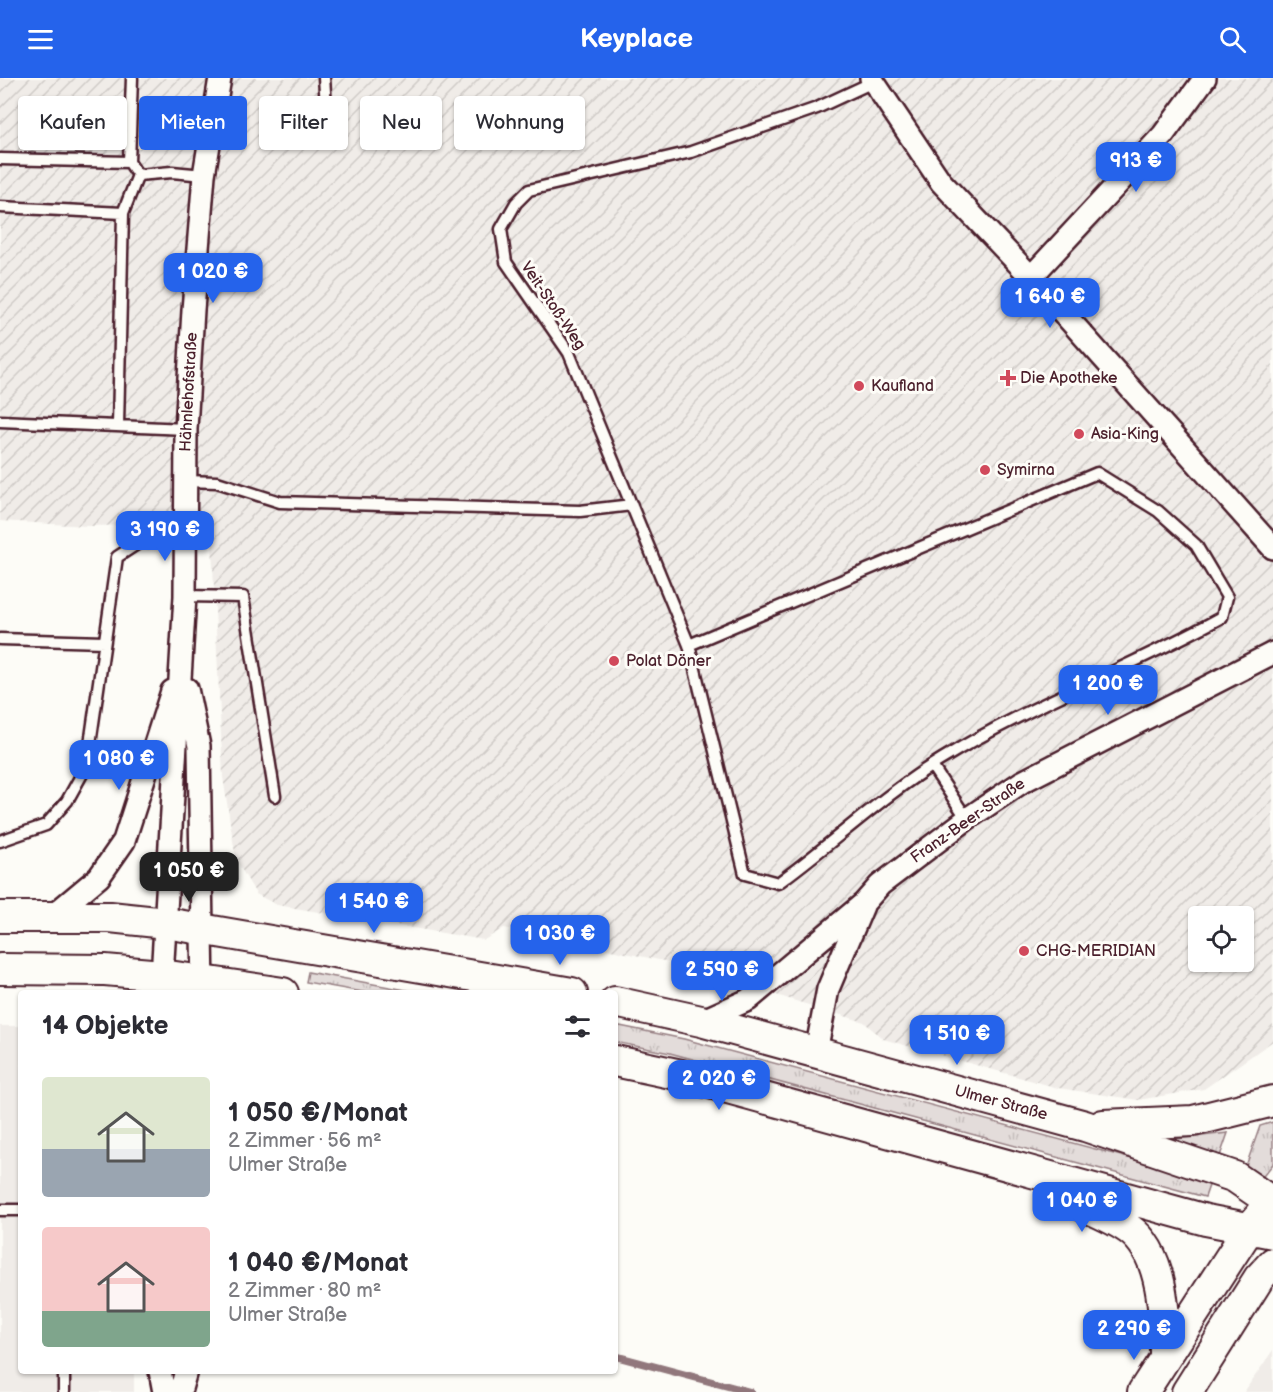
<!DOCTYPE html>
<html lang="de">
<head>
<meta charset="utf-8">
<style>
	body { margin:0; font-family:"Balsamiq Sans",sans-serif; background:#f7f7f7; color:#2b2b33; height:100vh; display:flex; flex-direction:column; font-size:22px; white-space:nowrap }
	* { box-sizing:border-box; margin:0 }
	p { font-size:20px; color:#7c7c81 }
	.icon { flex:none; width:33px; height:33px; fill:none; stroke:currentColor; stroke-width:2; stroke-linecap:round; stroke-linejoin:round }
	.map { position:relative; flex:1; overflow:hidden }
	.drawer { position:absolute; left:18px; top:912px; width:600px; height:384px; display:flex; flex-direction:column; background:#fff; border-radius:6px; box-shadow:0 2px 4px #0004 }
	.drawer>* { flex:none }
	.top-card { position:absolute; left:18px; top:18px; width:600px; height:54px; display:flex; gap:12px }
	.controls { position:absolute; left:1188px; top:828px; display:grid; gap:12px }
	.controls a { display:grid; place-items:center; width:66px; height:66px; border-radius:6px; background:#fff; box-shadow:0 2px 4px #0004; font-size:30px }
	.price { position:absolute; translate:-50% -51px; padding:0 14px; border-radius:12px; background:#2563eb; color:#fff; font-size:20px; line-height:39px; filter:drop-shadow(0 2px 3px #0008) }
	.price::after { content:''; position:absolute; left:50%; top:36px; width:18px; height:14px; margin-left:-9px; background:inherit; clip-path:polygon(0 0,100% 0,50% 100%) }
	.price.active { background:#222; color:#fff }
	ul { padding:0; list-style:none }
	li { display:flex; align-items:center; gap:18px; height:150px; padding:0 24px }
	li span { display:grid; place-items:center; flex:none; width:168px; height:120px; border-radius:6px; color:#555 }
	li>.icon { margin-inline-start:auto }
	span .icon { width:72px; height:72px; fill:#fffc; stroke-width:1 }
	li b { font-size:26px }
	h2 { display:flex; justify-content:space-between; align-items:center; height:72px; padding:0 24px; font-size:26px }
	.chip { padding:0 21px; border-radius:6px; background:#fff; box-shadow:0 2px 4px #0004; font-size:21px; line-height:54px }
	.chip.active { background:#2563eb; color:#fff }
	header { display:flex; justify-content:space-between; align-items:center; height:78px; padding:0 24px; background:#2563eb; color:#fff; font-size:27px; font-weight:700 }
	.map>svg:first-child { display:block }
	.built { fill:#f0ece8 }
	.industrial { fill:url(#industrial-furrows); fill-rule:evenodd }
	.grass { fill:url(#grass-tufts); stroke:#967e82; stroke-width:1.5 }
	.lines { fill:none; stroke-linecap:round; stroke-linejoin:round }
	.stream { stroke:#91777b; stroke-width:8 }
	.service-casing { stroke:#4a1f2b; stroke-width:15 }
	.minor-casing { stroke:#4a1f2b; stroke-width:26 }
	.secondary-casing { stroke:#4a1f2b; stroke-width:34 }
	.service { stroke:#fdfcf7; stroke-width:10 }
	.minor { stroke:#fdfcf7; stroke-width:21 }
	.secondary { stroke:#fdfcf7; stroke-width:30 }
	.poi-dot { fill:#d1495b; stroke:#fdfcf7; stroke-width:2 }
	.labels { text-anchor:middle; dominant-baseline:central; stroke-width:6; stroke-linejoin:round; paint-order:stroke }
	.street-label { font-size:16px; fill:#4a1f2b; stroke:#fdfcf7 }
	.poi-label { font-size:16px; fill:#4a1f2b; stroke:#fdfcf7; text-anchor:start }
</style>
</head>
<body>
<header><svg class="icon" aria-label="menu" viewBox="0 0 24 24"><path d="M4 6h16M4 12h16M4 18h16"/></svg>Keyplace<svg class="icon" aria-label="search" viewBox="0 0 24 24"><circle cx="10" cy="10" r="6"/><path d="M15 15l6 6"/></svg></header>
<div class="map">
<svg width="1273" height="1314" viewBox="0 0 1273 1314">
	<defs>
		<pattern id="industrial-furrows" width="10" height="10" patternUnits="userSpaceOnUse" patternTransform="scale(1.5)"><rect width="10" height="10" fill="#f0ece8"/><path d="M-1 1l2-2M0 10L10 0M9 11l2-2" fill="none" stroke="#cfcac7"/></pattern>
		<pattern id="grass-tufts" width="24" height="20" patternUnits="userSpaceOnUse" patternTransform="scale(1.5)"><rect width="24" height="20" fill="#e3dcda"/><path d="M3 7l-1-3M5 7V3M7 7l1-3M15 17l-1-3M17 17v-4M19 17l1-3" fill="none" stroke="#c4bcbb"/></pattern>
	</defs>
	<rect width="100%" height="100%" fill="#fdfcf7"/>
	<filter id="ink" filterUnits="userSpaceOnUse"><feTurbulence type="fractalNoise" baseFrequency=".0167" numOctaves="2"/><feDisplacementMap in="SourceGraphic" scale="12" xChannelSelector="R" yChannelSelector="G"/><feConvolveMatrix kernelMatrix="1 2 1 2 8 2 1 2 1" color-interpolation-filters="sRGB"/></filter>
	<g filter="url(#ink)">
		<!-- built -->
		<path class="built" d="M0 948H21V1293H134V1314H0Z
			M1273 1272V1314H1244Z"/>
		<!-- industrial -->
		<path class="industrial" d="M0 0H1273V963L1204 1011 1138 1022 1058 1010 883 961 864 944 669 884 504 850 484 862 277 827 256 816 236 782 223 699 211 446 87 448 0 443ZM1198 838H1244V884H1198Z"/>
		<!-- grass -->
		<path class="grass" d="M308 894 422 915H368L306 904Z
			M615 947 684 961 1211 1102 1205 1119 670 975 615 964Z
			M1273 1044V1086L1260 1102 1246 1088 1260 1048Z
			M1228 1055 1220 1078 1176 1067V1061Z"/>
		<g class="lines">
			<!-- stream -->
			<path class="stream" d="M615 1278 750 1314"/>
			<!-- service casing -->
			<g class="service-casing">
				<path id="service" d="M324 0 327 41
					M0 81 129 84 138 97
					M129 84 132 0
					M0 129 123 135
					M0 343 186 351
					M118 347 123 135 138 97 172 94 204 97
					M1097 395 1158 433 1196 467 1227 519 1222 539C1130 590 1031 626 942 681 884 716 833 765 778 805L745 796 689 567Z
					M185 403 217 404 280 424 580 433 632 427
					M185 518 243 519 275 718
					M0 561 104 564
					M689 567 569 275 506 184 501 151 516 125 529 112 691 74 817 30 873 4
					M932 688 967 741
					M0 763 46 747 67 723 87 687 117 479 140 464 184 462
					M0 1132H21
					M64 1293V1314"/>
			</g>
			<!-- minor casing -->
			<g class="minor-casing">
				<path id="minor" d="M871 0 941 104 1031 199 1273 470
					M1031 199 1163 57 1205 0
					M187 611 199 668 203 914
					M51 839 99 799 124 763 172 613
					M161 915 185 518 186 351 193 232 204 97 220 0
					M701 943 748 922 864 825 880 807 967 741 1022 704 1273 575
					M816 974 828 911 863 828
					M160 1293 164 1314
					M180 1314 186 1293"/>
			</g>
			<!-- secondary casing -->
			<g class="secondary-casing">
				<path id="secondary" d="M0 839H110L166 845 572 915
					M0 891 105 892 162 897 283 915
					M615 924 701 943 1085 1048 1235 1099 1273 1125
					M615 983 681 997 1206 1142 1273 1155
					M1103 1047 1193 1043 1273 1023
					M1054 1115C1078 1126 1108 1136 1129 1151 1164 1176 1165 1238 1165 1276
					M1143 1314 1248 1152 1261 1137
					M1187 1314 1259 1200 1273 1185"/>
			</g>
			<!-- service -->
			<use href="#service" class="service"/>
			<!-- minor -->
			<use href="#minor" class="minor"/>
			<!-- secondary -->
			<use href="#secondary" class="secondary"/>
		</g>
	</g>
	<!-- markers -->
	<g class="poi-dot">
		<path d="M1005 291h6v6h6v6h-6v6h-6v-6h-6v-6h6z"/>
		<circle cx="859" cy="308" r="6"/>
		<circle cx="1079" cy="356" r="6"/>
		<circle cx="985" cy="392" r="6"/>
		<circle cx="614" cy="583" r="6"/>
		<circle cx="1024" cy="873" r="6"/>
	</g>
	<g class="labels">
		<!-- street labels -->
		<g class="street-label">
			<text transform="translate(553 228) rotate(56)">Veit-Stoß-Weg</text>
			<text transform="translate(189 314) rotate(-87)">Hähnlehofstraße</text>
			<text transform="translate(968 743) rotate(-35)">Franz-Beer-Straße</text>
			<text transform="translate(1001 1025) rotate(15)">Ulmer Straße</text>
		</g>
		<!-- poi labels -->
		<g class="poi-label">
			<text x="1020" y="300">Die Apotheke</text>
			<text x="871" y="308">Kaufland</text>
			<text x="1091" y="356">Asia-King</text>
			<text x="997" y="392">Symirna</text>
			<text x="626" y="583">Polat Döner</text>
			<text x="1036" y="873">CHG-MERIDIAN</text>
		</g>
	</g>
</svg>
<div class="controls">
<a><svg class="icon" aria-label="locate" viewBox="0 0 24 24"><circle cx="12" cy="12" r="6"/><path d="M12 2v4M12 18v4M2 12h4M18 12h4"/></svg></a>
</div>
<b class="price" style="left:1136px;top:115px">913 €</b>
<b class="price" style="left:213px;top:226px">1 020 €</b>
<b class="price" style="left:1050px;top:251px">1 640 €</b>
<b class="price" style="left:165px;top:484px">3 190 €</b>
<b class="price" style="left:1108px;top:638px">1 200 €</b>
<b class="price" style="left:119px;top:713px">1 080 €</b>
<b class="price active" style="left:189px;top:825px">1 050 €</b>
<b class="price" style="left:374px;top:856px">1 540 €</b>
<b class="price" style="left:560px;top:888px">1 030 €</b>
<b class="price" style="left:722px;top:924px">2 590 €</b>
<b class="price" style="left:957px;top:988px">1 510 €</b>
<b class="price" style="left:719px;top:1033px">2 020 €</b>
<b class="price" style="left:1082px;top:1155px">1 040 €</b>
<b class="price" style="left:1134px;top:1283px">2 290 €</b>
<div class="top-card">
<a class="chip">Kaufen</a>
<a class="chip active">Mieten</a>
<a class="chip">Filter</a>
<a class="chip">Neu</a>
<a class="chip">Wohnung</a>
</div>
<section class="drawer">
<h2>14 Objekte<svg class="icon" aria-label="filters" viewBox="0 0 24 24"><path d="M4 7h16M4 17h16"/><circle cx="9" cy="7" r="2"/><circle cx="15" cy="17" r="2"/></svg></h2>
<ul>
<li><span style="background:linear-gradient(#dfe7d0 60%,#9aa5b1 0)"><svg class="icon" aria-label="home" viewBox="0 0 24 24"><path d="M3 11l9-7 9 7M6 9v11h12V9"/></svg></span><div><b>1 050 €/Monat</b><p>2 Zimmer · 56 m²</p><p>Ulmer Straße</p></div></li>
<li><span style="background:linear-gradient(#f6c9c9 70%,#7fa58c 0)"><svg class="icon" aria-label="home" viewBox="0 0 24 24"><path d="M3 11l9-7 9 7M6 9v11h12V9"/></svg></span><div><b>1 040 €/Monat</b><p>2 Zimmer · 80 m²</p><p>Ulmer Straße</p></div></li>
</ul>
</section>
</div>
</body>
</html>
